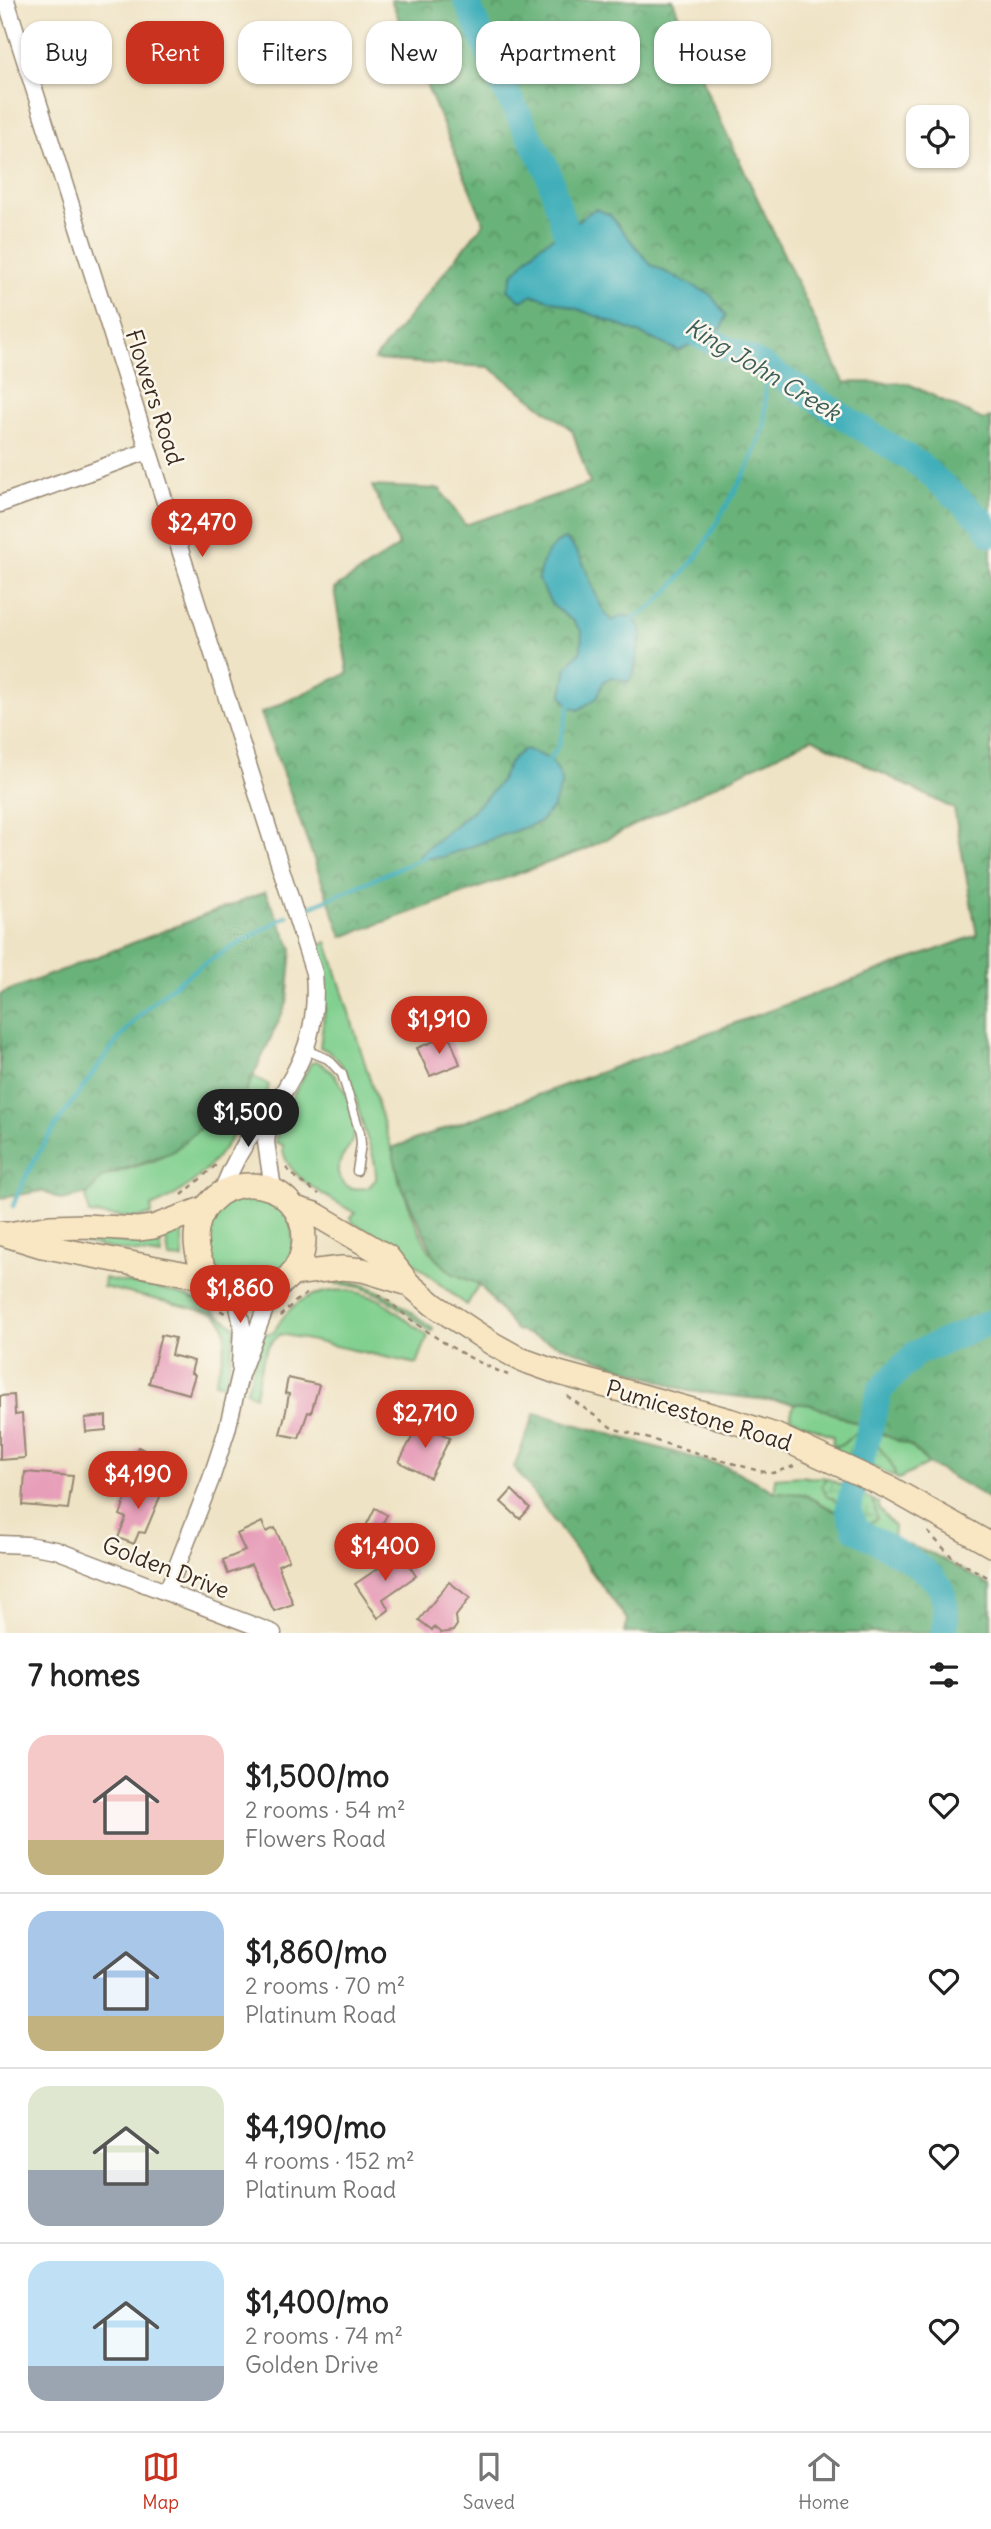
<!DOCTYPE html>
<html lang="en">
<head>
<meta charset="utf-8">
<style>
	body { margin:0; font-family:Delius,sans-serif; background:#f2f2f2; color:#222; height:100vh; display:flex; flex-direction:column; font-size:26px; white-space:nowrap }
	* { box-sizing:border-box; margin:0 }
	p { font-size:23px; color:#767676 }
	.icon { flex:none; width:38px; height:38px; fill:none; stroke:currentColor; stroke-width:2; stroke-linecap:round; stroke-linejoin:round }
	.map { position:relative; height:1633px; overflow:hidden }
	.sheet { display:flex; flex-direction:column; background:#fff; flex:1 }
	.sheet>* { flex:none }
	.top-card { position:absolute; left:21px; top:21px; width:950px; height:63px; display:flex; gap:14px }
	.fabs { position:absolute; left:906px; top:105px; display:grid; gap:14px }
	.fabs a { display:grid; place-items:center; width:63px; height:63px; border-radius:14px; background:#fff; box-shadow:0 2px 5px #0004; font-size:35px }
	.price { position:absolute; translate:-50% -60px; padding:0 16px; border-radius:24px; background:#c8321e; color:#fff; font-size:23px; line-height:46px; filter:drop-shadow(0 2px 4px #0008) }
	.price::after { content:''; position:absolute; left:50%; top:42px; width:21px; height:16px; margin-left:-10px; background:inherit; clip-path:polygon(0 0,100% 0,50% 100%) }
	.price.active { background:#222; color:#fff }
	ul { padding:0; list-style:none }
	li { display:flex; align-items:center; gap:21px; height:175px; padding:0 28px }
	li+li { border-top:2px solid #e0e0e0 }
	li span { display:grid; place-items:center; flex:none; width:196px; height:140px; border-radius:21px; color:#555 }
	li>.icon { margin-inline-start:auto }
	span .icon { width:84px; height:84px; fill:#fffc; stroke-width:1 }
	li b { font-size:30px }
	h2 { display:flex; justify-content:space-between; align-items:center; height:84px; padding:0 28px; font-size:30px }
	.chip { padding:0 24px; border-radius:21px; background:#fff; box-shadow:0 2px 5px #0004; font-size:24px; line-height:63px }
	.chip.active { background:#c8321e; color:#fff }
	.tabs { display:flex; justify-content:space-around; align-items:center; height:98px; border-top:2px solid #e0e0e0; background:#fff; font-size:19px; color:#767676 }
	.tabs a { display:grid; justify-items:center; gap:4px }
	.tabs .active { color:#c8321e }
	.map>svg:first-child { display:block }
	.grass { fill:#82d090; stroke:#5e7d57; stroke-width:2 }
	.forest { fill:url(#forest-crowns); stroke:#526e4c; stroke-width:2 }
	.wetland { fill:url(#wetland-marsh); stroke:#5e7d57; stroke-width:2 }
	.water { fill:#40afba; stroke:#3e6c6c; stroke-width:2 }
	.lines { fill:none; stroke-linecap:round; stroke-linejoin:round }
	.stream { stroke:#40afba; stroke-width:4.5 }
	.river { stroke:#40afba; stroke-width:26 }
	.building { fill:#e79fb9 }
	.lane-casing { stroke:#958672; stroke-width:11 }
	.street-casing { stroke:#958672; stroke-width:19 }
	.secondary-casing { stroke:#958672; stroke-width:26 }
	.path { stroke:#958672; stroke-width:2.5; stroke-dasharray:5 5; stroke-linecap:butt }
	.lane { stroke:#fff; stroke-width:8 }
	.street { stroke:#fff; stroke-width:16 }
	.secondary { stroke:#f9e7c3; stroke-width:23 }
	.labels { text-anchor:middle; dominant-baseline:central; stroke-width:5; stroke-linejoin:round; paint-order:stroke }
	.street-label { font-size:23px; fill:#3b2a1e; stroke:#fbf7ec }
	.water-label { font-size:24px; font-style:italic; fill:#3d5f5c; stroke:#fbf7ec }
</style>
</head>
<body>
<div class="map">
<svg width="991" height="1633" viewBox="0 0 991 1633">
	<defs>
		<pattern id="forest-crowns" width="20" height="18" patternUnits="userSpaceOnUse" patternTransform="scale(1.75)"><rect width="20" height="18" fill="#69b27a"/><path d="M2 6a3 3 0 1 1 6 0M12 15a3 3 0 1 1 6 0" fill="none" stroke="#589163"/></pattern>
		<pattern id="wetland-marsh" width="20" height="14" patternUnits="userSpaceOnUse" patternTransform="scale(1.75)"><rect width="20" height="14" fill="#82d090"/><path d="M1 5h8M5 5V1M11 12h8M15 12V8" fill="none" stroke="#6ca975"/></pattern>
	</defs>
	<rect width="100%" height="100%" fill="#fbf7ec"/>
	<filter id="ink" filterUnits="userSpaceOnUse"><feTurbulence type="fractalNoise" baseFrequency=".0143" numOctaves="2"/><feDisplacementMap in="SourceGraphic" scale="14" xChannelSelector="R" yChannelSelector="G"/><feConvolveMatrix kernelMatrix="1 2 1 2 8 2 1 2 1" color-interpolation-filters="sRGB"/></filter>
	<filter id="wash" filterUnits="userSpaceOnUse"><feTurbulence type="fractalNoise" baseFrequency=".00686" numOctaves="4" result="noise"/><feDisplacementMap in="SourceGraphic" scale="28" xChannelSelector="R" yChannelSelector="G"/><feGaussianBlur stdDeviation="1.57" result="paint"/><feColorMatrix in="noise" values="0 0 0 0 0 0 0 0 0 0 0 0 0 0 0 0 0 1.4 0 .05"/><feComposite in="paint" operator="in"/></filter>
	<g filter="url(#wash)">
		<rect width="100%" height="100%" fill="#efe3c5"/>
		<!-- grass -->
		<path class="grass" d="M327 942 397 1166C400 1185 422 1245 436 1259 444 1268 467 1277 479 1284L467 1305C448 1292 432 1277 414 1263 395 1248 374 1235 353 1223L351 1218 355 1213C332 1199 281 1176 283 1145L275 1142 280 1120 293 1103 291 1099 311 1063 316 1061C340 1072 356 1107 354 1133 353 1151 327 1164 343 1182 349 1190 358 1189 368 1188L376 1179C377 1160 368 1144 363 1126 355 1098 351 1060 320 1047L325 1008 324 991 315 947Z
			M253 1076 269 1085 264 1102 244 1134 236 1131C214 1165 189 1192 151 1207L152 1212 150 1215 136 1218 89 1214 86 1194 102 1177 156 1160 208 1122 217 1120 227 1123Z
			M205 1240a44 44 0 1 1 88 0a44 44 0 1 1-88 0Z
			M182 1231 183 1259 169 1258 166 1237Z
			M82 1237 131 1243 160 1239 162 1256 112 1249 59 1238Z
			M104 1278C135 1285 170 1288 199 1301 213 1308 222 1319 235 1326V1331L226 1384 215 1382C220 1360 237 1327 213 1313L103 1287Z
			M337 1280C377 1282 403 1306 433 1329L431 1332C401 1309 376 1284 335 1284Z
			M349 1290 379 1299 428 1336 417 1364 281 1334C261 1345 260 1375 255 1396L246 1391 264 1334 274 1332C291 1299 314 1290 349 1290Z
			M794 1403 812 1404 863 1426 843 1444 836 1446 837 1451 832 1449 833 1436 790 1418Z
			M875 1431 911 1446 929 1464 898 1479 895 1477C894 1457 876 1455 875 1431Z
			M803 1476C811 1480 819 1475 826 1478L824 1480 833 1498 841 1507 839 1514 803 1494 775 1492V1478Z
			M873 1500 879 1503V1509L894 1526 893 1539 863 1527 874 1511Z"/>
		<!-- forest -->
		<path class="forest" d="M391 0H673L708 94 844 382 907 383 983 420 991 417V1501L983 1495 929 1464 911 1446 812 1405 688 1391 516 1330 479 1284 453 1274 436 1259 400 1183 392 1148 977 935 954 809 812 738 584 850 342 937 261 713 348 673 334 589 399 546 372 486 440 489 465 525 590 484 572 430 489 367 374 360 484 223Z
			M265 892 292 948 287 1003 242 1100 227 1124 217 1120 208 1122 172 1152 102 1177 88 1194 62 1200 42 1191 0 1198V994Z
			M535 1413 730 1468 775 1492 803 1494 872 1531 935 1555 991 1586V1633H624L628 1621 514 1467Z"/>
		<!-- wetland -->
		<path class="wetland" d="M863 1426 875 1431C876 1455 894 1457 895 1477L837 1451 835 1446 843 1444Z
			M826 1478 873 1500 877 1519 863 1527 839 1514 841 1507 833 1498 827 1497 822 1486Z"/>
		<!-- water -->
		<path class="water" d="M595 209 609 214 651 265 710 294 726 315 722 328 679 351C631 329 583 309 533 295L521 301 508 290 513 274 538 247Z
			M565 539C591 560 589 597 612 621L624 615 634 618 642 631 633 676 628 682 612 677 604 681 597 698 578 710 569 706 562 695 567 666 581 651 582 632 574 622 552 605 538 579C541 563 548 545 565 539Z
			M525 749 550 759 559 772 562 784 552 809 540 822 442 857 421 859 419 855C443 834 474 812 495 788 508 774 504 761 525 749Z"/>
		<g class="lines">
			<!-- stream -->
			<path class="stream" d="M630 621 653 606 674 585 700 552 748 468 765 426V381L760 364
				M547 763 559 745 570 703
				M307 908 425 857
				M13 1206C30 1160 58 1121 87 1082 108 1053 129 1023 156 1000 194 966 242 942 287 916"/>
			<!-- river -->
			<path class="river" d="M466 0 501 82 547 169 565 230 592 251
				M675 316 698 335 760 364 920 465 982 520 991 534
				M944 1633C947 1623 946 1598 941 1589 930 1566 878 1543 855 1529L848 1509 880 1390 916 1353 991 1322"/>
		</g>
		<g id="blocks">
			<!-- building -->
			<path class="building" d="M449 1035 460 1064 430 1076 417 1048Z
				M161 1335 175 1338 171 1355 194 1361 191 1373 195 1375 189 1394 149 1383Z
				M288 1378 319 1385 311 1413 308 1412 299 1438 280 1434 286 1411 289 1394 285 1393Z
				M14 1395 15 1415 22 1414 25 1458 0 1460V1396Z
				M106 1416V1430L86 1432 85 1418Z
				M420 1422 450 1438 430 1478 399 1462Z
				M138 1447 150 1453 148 1458 153 1460 147 1473 128 1465Z
				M25 1472 73 1476 68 1509 23 1505Z
				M133 1480 162 1492 145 1533 139 1532 134 1544 118 1538 126 1518 120 1515Z
				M512 1490 530 1508 520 1519 501 1502Z
				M375 1508 387 1515 362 1560 352 1554Z
				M262 1522 266 1532 275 1528 289 1560 278 1565 293 1604 274 1611 251 1565 228 1574 223 1560 245 1551 237 1534Z
				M401 1553 416 1576 383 1599 389 1610 378 1618 355 1584Z
				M449 1582 470 1598 456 1616 457 1625 453 1631 441 1633 434 1627 432 1630 419 1620Z"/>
		</g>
	</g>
	<g filter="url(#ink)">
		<use href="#blocks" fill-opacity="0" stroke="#958672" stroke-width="2"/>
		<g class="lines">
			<!-- lane casing -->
			<g class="lane-casing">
				<path id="lane" d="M306 1050 328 1059 342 1074 360 1133 361 1144 357 1171"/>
			</g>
			<!-- street casing -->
			<g class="street-casing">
				<path id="street" d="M6 0 314 973C319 1028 303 1065 272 1109 268 1115 263 1120 258 1125 243 1145 231 1168 222 1191
					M0 504 148 451
					M271 1111 266 1142 273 1189
					M235 1291 242 1326 240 1366
					M0 1544 27 1545 56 1550 273 1633
					M167 1592 211 1479 227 1430 240 1375 273 1288"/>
			</g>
			<!-- secondary casing -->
			<g class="secondary-casing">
				<path id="secondary" d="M196 1239a54 54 0 1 1 108 0a54 54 0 1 1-108 0Z
					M295 1208 315 1214 388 1257 409 1284 434 1305 493 1344 520 1359 559 1373 729 1420 775 1435 890 1488 991 1545
					M0 1233 42 1246 213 1279
					M8 1234 50 1227 85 1226 138 1229 153 1227 205 1208
					M292 1274 342 1268 363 1270 409 1284"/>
			</g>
			<!-- path -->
			<path class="path" d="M286 1168 301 1182 319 1194
				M182 1195 216 1165
				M377 1295 386 1299C423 1331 462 1357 508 1375
				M194 1296 225 1313
				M280 1316 297 1300 310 1292
				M567 1396 612 1428 759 1471 773 1473 794 1466
				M928 1532 954 1559 991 1579"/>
			<!-- lane -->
			<use href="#lane" class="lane"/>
			<!-- street -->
			<use href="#street" class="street"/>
			<!-- secondary -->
			<use href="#secondary" class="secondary"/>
		</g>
	</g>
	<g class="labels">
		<!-- street labels -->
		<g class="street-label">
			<text transform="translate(155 397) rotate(72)">Flowers Road</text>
			<text transform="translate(699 1415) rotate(17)">Pumicestone Road</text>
			<text transform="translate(166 1567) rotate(21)">Golden Drive</text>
		</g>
		<!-- water labels -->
		<g class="water-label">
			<text transform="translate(763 369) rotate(31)">King John Creek</text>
		</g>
	</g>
</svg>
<div class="fabs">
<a><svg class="icon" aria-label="locate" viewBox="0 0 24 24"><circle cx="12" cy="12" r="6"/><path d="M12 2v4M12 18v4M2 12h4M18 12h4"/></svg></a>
</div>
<b class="price" style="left:202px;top:559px">$2,470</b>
<b class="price" style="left:439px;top:1056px">$1,910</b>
<b class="price active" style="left:248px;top:1149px">$1,500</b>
<b class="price" style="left:240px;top:1325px">$1,860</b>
<b class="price" style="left:425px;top:1450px">$2,710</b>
<b class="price" style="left:138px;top:1511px">$4,190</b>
<b class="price" style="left:385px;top:1583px">$1,400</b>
<div class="top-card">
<a class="chip">Buy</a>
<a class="chip active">Rent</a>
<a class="chip">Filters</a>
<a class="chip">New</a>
<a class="chip">Apartment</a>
<a class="chip">House</a>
</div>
</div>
<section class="sheet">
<h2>7 homes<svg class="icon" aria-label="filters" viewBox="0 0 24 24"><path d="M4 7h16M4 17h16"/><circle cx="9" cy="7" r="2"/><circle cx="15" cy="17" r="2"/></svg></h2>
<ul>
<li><span style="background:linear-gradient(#f6c9c9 75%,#c2b280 0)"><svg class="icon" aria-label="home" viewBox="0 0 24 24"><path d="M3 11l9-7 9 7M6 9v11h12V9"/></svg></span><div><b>$1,500/mo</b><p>2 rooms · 54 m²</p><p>Flowers Road</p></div><svg class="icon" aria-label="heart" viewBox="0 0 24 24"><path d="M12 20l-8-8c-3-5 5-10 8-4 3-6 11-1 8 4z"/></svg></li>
<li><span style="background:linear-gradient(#a9c7e8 75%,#c2b280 0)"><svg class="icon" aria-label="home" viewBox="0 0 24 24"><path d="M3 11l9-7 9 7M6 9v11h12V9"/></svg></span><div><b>$1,860/mo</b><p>2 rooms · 70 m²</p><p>Platinum Road</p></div><svg class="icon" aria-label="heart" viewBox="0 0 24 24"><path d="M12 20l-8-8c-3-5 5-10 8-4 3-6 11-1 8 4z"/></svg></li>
<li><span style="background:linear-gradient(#dfe7d0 60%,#9aa5b1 0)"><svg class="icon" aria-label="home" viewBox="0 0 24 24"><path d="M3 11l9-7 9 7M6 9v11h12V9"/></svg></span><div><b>$4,190/mo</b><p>4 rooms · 152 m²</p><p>Platinum Road</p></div><svg class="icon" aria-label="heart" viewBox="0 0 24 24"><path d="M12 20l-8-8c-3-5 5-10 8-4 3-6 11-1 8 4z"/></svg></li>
<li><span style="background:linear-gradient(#bfe0f5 75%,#9aa5b1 0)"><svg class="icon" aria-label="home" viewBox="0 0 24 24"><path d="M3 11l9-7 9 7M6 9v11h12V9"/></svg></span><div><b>$1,400/mo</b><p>2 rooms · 74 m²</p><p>Golden Drive</p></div><svg class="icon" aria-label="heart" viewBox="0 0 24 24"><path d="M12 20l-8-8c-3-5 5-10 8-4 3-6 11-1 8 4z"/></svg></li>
</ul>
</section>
<nav class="tabs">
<a class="active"><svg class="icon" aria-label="map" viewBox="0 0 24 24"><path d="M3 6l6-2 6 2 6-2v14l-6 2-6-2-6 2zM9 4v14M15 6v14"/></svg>Map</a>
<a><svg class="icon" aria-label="saved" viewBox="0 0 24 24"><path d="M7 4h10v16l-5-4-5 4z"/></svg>Saved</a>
<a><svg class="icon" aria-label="home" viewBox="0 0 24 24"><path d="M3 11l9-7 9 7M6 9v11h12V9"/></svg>Home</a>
</nav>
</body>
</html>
